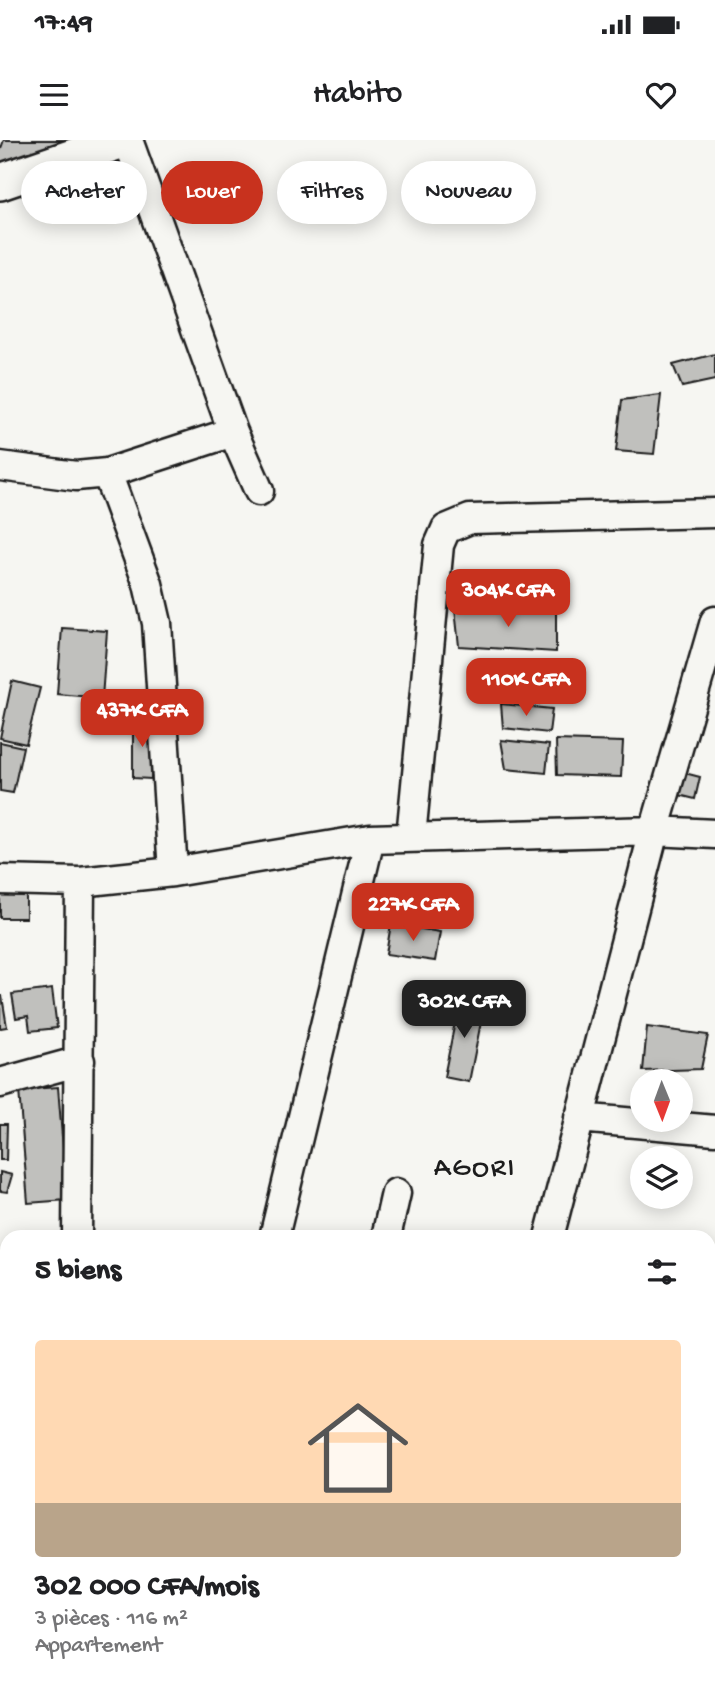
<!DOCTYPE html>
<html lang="fr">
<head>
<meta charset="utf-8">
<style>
	body { margin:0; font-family:"Gochi Hand",sans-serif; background:#f6f6f6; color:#202124; height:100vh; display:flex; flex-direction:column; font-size:26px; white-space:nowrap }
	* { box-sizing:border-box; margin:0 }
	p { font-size:23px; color:#757577 }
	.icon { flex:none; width:38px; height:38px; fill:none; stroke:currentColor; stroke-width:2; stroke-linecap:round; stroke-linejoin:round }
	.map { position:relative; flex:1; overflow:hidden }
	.sheet { position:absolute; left:0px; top:1090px; width:716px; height:471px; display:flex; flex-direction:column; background:#fff; border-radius:21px 21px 0 0; box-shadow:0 4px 18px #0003 }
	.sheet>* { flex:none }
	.hud { position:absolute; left:21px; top:21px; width:674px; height:63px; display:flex; gap:14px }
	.needle { width:46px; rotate:179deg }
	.buttons { position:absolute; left:630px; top:929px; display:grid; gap:14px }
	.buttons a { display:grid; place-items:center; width:63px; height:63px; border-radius:50%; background:#fff; box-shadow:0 4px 18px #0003; font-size:35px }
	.price { position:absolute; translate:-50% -60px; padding:0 16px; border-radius:14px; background:#c8321e; color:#fff; font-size:23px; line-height:46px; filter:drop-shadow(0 2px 4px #0008) }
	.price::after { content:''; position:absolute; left:50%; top:42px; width:21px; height:16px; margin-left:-10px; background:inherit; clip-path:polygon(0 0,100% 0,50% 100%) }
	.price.selected { background:#222; color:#fff }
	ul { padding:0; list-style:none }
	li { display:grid; align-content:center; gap:14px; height:371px; padding:0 35px }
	li span { display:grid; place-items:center; height:217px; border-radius:7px; color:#555 }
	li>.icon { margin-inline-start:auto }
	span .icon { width:126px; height:126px; fill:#fffc; stroke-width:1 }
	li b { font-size:30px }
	h2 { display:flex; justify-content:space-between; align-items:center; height:84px; padding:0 35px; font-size:30px }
	.pill { padding:0 24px; border-radius:32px; background:#fff; box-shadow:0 4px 18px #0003; font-size:24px; line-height:63px }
	.pill.selected { background:#c8321e; color:#fff }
	.status { display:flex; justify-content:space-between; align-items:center; height:49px; padding:0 35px; background:#fff; direction:ltr }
	.status svg { height:19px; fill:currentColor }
	header { display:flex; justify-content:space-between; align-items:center; height:91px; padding:0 35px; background:#fff; font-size:32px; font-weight:600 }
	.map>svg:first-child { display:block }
	.building { fill:#c0c0bd; stroke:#1c1c1c; stroke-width:2 }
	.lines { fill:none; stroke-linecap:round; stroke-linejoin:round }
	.minor-casing { stroke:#1c1c1c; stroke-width:33 }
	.major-casing { stroke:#1c1c1c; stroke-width:40 }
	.minor { stroke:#f6f6f2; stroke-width:28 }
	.major { stroke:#f6f6f2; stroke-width:35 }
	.labels { text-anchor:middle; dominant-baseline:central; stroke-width:6; stroke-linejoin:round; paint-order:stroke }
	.quarter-label { font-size:28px; letter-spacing:2px; fill:#1c1c1c; stroke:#f6f6f2 }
</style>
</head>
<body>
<div class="status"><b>17:49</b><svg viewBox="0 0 49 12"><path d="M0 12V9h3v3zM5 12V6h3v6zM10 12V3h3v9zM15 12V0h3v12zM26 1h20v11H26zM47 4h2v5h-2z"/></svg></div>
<header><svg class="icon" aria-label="menu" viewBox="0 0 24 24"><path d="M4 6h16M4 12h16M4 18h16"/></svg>Habito<svg class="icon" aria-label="heart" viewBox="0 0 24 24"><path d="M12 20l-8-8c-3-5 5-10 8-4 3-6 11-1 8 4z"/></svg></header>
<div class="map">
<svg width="715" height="1560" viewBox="0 0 715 1560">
	<rect width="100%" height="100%" fill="#f6f6f2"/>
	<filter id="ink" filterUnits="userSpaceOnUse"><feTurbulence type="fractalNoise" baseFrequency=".0143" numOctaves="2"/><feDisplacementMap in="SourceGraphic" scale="14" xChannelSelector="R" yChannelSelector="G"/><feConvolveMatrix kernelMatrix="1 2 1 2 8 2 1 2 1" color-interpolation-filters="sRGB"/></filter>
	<g filter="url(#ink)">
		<!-- building -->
		<path class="building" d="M4 0H72L0 30V11Z
			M715 214V240L682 247 673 225Z
			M661 255 654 314 616 311 622 260Z
			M455 469 556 470V512L459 506Z
			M62 488 107 491 102 558 57 554Z
			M12 541 40 548 26 604 0 598Z
			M501 564 552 569 549 593 503 588Z
			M133 579 151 580V639L133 638Z
			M501 600 549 605 546 633 506 629Z
			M556 600 623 602 621 637 557 635Z
			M0 602 23 607 13 653 0 651Z
			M677 631 700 637 695 659 671 653Z
			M0 749H26V778H0Z
			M391 784 440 792 435 821 386 814Z
			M52 849 57 888 30 891 28 876 16 878 12 854Z
			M0 856H2L7 887 0 888Z
			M460 857 485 862 469 942 444 937Z
			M647 887 708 895 701 929 643 931Z
			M58 947 67 1060 28 1063 19 950Z
			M0 984H7L6 1020H0Z
			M0 1032 12 1035 7 1052 0 1051Z"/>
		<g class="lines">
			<!-- minor casing -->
			<g class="minor-casing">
				<path id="minor" d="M128 0 233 292 259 351
					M0 326 76 336 107 333 148 444 157 483 173 732
					M107 333 233 292
					M411 697 439 405 446 389 470 379 715 373
					M0 740 80 742 173 732 370 699 654 691 715 694
					M0 943 80 921
					M579 978 715 990
					M77 1097 80 742
					M274 1097 370 699
					M386 1097 396 1053
					M549 1097 654 691 715 481
					M709 1154 715 1155
					M0 1174H7
					M0 1408 7 1395
					M709 1429 715 1427
					M279 1560 280 1554
					M397 1560 399 1554
					M652 1560 654 1554"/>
			</g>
			<!-- major casing -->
			<g class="major-casing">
				<path id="major" d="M0 42 123 0
					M0 1471 7 1475
					M0 1514 7 1517
					M83 1554 97 1560
					M171 1554 184 1560"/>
			</g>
			<!-- minor -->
			<use href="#minor" class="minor"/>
			<!-- major -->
			<use href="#major" class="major"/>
		</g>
	</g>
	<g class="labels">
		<!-- quarter labels -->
		<g class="quarter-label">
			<text x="475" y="1029">AGORI</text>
		</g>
	</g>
</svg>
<div class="buttons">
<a><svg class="needle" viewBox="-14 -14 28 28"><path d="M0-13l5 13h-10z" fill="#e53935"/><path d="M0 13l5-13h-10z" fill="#757577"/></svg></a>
<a><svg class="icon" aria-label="layers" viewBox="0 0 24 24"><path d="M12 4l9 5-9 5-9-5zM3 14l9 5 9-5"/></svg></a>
</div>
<b class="price" style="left:508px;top:489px">304K CFA</b>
<b class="price" style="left:526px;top:578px">110K CFA</b>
<b class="price" style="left:142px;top:609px">437K CFA</b>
<b class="price" style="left:413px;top:803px">227K CFA</b>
<b class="price selected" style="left:464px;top:900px">302K CFA</b>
<div class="hud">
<a class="pill">Acheter</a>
<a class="pill selected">Louer</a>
<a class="pill">Filtres</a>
<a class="pill">Nouveau</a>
</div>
<section class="sheet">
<h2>5 biens<svg class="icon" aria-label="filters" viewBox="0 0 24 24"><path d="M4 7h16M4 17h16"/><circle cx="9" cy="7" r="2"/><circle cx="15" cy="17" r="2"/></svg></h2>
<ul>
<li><span style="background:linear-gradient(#ffd9b3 75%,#b9a48a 0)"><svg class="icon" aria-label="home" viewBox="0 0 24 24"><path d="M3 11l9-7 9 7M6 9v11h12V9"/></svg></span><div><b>302 000 CFA/mois</b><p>3 pièces · 116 m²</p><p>Appartement</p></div></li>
</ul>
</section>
</div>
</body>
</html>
